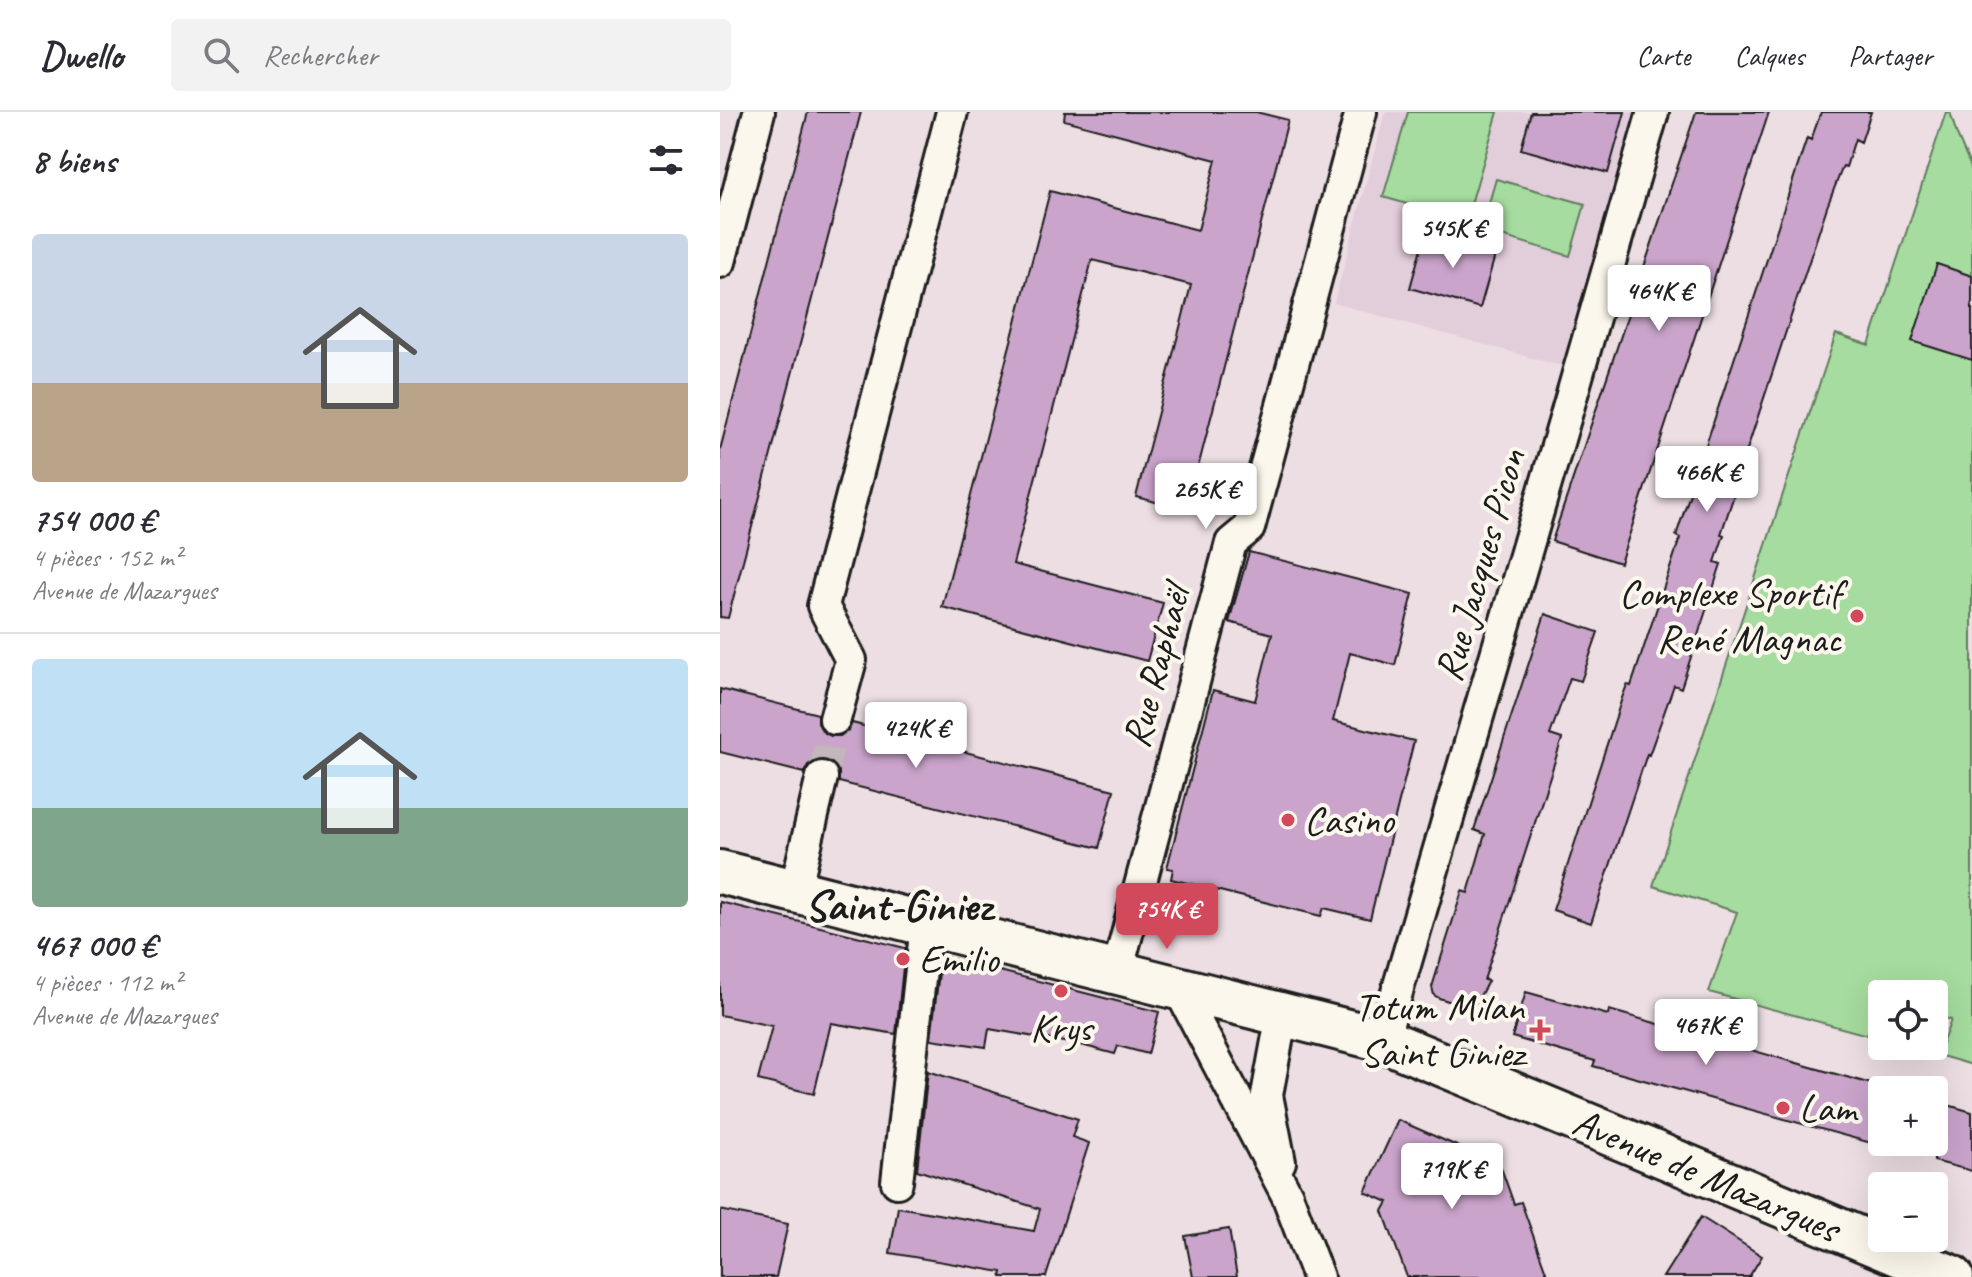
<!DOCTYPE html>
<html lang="fr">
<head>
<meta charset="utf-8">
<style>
	body { margin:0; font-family:Caveat,sans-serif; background:#f2f2f3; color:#2b2b33; height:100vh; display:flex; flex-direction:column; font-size:30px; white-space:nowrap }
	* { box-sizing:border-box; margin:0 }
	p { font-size:26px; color:#7c7c81 }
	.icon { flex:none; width:44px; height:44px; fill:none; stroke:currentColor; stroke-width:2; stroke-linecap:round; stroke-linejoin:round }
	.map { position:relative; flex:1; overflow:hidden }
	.details { display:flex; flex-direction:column; background:#fff; width:720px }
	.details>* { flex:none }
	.fabs { position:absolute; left:1148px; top:868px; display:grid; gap:16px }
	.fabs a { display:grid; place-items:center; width:80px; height:80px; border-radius:8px; background:#fff; box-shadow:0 8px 32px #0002; font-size:40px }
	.price { position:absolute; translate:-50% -68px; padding:0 18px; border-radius:8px; background:#fff; color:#222; font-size:26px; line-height:52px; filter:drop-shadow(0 2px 4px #0008) }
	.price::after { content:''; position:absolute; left:50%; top:48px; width:24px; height:18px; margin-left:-12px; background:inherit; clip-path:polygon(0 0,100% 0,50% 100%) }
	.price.active { background:#d1495b; color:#fff }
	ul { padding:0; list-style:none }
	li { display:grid; align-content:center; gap:16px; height:424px; padding:0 32px }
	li+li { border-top:2px solid #e1e1e2 }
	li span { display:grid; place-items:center; height:248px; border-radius:8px; color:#555 }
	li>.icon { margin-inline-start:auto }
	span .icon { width:144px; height:144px; fill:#fffc; stroke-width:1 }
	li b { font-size:34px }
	h2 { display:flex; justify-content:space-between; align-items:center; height:96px; padding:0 32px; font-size:34px }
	header { display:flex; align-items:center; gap:48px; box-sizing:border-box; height:112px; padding:0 40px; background:#fff; border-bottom:2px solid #e1e1e2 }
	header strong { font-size:38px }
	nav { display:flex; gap:44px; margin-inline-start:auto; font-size:28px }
	.search { width:560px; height:72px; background:#f2f2f3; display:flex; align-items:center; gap:20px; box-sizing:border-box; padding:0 28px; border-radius:8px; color:#7c7c81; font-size:30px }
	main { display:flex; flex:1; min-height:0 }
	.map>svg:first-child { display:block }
	.built { fill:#e2cddb }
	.green { fill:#a6dc9f; stroke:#617c5e; stroke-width:2 }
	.building { fill:#caa4cb; stroke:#1c1c1c; stroke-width:2 }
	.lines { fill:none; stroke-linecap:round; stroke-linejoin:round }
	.street-tunnel { stroke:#c2b7ba; stroke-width:30; stroke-dasharray:30 15; stroke-linecap:butt }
	.street-casing { stroke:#1c1c1c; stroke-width:36 }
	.secondary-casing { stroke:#1c1c1c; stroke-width:48 }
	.street { stroke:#fbf7ec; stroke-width:30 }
	.secondary { stroke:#fbf7ec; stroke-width:42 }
	.poi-dot { fill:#d1495b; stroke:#fbf7ec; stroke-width:3 }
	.labels { text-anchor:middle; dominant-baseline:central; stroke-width:8; stroke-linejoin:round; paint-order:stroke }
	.street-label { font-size:40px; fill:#1c1c1c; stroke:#fbf7ec }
	.poi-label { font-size:40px; fill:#1c1c1c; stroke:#fbf7ec; text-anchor:start }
	.quarter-label { font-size:44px; font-weight:bold; fill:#1c1c1c; stroke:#fbf7ec }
</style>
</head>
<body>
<header>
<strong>Dwello</strong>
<div class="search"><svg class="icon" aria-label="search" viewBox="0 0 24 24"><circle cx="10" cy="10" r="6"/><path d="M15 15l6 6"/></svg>Rechercher</div>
<nav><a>Carte</a><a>Calques</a><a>Partager</a></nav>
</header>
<main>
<section class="details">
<h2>8 biens<svg class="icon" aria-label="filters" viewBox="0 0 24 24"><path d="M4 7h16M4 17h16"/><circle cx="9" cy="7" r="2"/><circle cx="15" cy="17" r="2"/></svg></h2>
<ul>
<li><span style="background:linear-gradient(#c9d6e8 60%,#b9a48a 0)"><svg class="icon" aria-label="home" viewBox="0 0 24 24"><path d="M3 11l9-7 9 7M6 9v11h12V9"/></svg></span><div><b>754 000 €</b><p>4 pièces · 152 m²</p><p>Avenue de Mazargues</p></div></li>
<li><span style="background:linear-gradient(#bfe0f5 60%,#7fa58c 0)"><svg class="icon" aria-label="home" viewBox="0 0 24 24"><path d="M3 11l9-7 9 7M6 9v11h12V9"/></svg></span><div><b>467 000 €</b><p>4 pièces · 112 m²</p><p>Avenue de Mazargues</p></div></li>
</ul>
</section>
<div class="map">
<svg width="1252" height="1165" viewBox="0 0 1252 1165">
	<rect width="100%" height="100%" fill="#ecdee2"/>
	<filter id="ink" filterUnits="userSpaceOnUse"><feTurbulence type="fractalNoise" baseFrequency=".0125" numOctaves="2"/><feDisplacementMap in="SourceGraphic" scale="16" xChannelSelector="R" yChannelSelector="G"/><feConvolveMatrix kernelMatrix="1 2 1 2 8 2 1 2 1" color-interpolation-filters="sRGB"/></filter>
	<g filter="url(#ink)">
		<!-- built -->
		<path class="built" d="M665 0H914L841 254 614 191Z"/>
		<!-- green -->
		<path class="green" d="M688 0H778L746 109 663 85Z
			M1226 0H1230L1237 23 1252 58V953L1218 943 1231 908 1214 903V882H1162V927L989 880 1017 800 933 774 1116 222 1149 233Z
			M776 67 865 92 850 144 761 118Z"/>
		<!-- building -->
		<path class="building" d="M88 0H141L8 506 0 505V338Z
			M345 0H536L568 8 467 398 416 385 471 173 372 148 293 452 443 491 427 549 222 495 330 79 478 118 496 48 344 8Z
			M811 0H905L888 61 801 37Z
			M976 0H1049L900 451 832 429Z
			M1101 0H1151L1141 30 1135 27 1126 55 1123 54 1107 95 1013 380H1015L1001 422 1004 423 995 450 1001 452 961 576 954 573 929 643 927 642 871 811 833 798 902 586 907 573 911 574 960 426 956 424 1058 114 1087 26 1091 28Z
			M706 118 720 125 776 140 760 196 690 176Z
			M1217 152 1252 164V248L1192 229Z
			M529 440 693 482 675 553 630 541 613 609 694 629 650 807 604 796 601 804 451 767 453 757 447 756 493 578 535 589 552 522 509 510Z
			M825 502 878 520 861 569 850 566 830 623 842 627 764 868 768 869 753 897 719 886 714 883 712 875 742 779 748 781 765 722 754 718Z
			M0 577 98 602V611L102 619 111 624H120L127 620 132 611 394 678 379 736 119 670V659L114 651 107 648H96L88 653 84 661 0 640Z
			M0 790 185 836 176 922 111 911 94 982 38 968 52 914 0 903Z
			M221 844 439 900 428 942 398 934 395 942 361 933 269 917 266 935 211 927Z
			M806 880 888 903 889 898 1162 975V1034L873 954 875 949 792 925Z
			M208 959 358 1007 352 1025 369 1031 326 1165H281L282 1160 170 1141 178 1095 314 1119 320 1097 197 1058Z
			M1214 989 1252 1000V1059L1214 1049Z
			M678 1008 780 1053 794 1092 801 1090 828 1165H687L663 1099 668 1090 645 1080Z
			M0 1098 68 1112 56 1165H0Z
			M981 1105 1042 1144 1029 1165H943Z
			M509 1117 517 1165H473L465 1124Z"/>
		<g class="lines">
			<!-- street-tunnel -->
			<path class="street-tunnel" d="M102 665 115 607"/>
			<!-- street casing -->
			<g class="street-casing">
				<path id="street" d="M0 150 39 0
					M115 607 131 548 103 494 232 0
					M75 779 102 665
					M397 860 511 431 529 416 641 0
					M458 875 567 1083 598 1165
					M663 928 847 300 933 0
					M560 1050 547 983 562 902
					M177 1070 206 813"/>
			</g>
			<!-- secondary casing -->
			<g class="secondary-casing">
				<path id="secondary" d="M0 760 663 928C853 1006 1043 1086 1232 1165"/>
			</g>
			<!-- street -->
			<use href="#street" class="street"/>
			<!-- secondary -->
			<use href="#secondary" class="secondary"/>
		</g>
	</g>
	<!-- markers -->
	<g class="poi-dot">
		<circle cx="1137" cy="504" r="8"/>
		<circle cx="568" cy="708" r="8"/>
		<circle cx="183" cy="847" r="8"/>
		<circle cx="341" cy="879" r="8"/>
		<path d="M816 906h8v8h8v8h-8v8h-8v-8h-8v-8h8z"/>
		<circle cx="1063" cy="996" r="8"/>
	</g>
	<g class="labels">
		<!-- street labels -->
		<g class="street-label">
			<text transform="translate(760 453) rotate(-74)">Rue Jacques Picon</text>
			<text transform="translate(436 555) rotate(-75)">Rue Raphaël</text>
			<text transform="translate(986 1063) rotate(23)">Avenue de Mazargues</text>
		</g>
		<!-- poi labels -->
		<g class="poi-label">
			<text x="1121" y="481" text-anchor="end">Complexe Sportif<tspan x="1121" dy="46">René Magnac</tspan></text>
			<text x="584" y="708">Casino</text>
			<text x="199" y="847">Emilio</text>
			<text x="804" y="895" text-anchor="end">Totum Milan<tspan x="804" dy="46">Saint Giniez</tspan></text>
			<text x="341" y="916" text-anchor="middle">Krys</text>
			<text x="1079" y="996">Lam</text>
		</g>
		<!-- quarter labels -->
		<g class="quarter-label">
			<text x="178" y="793">Saint-Giniez</text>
		</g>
	</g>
</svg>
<div class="fabs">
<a><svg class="icon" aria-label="locate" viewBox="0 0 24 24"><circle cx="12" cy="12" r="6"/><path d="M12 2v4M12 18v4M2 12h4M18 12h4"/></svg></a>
<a>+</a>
<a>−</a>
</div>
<b class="price" style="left:733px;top:158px">545K €</b>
<b class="price" style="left:939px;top:221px">464K €</b>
<b class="price" style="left:987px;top:402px">466K €</b>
<b class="price" style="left:486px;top:419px">265K €</b>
<b class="price" style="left:196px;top:658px">424K €</b>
<b class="price active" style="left:447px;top:839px">754K €</b>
<b class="price" style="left:986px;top:955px">467K €</b>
<b class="price" style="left:732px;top:1099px">719K €</b>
</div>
</main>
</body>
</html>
